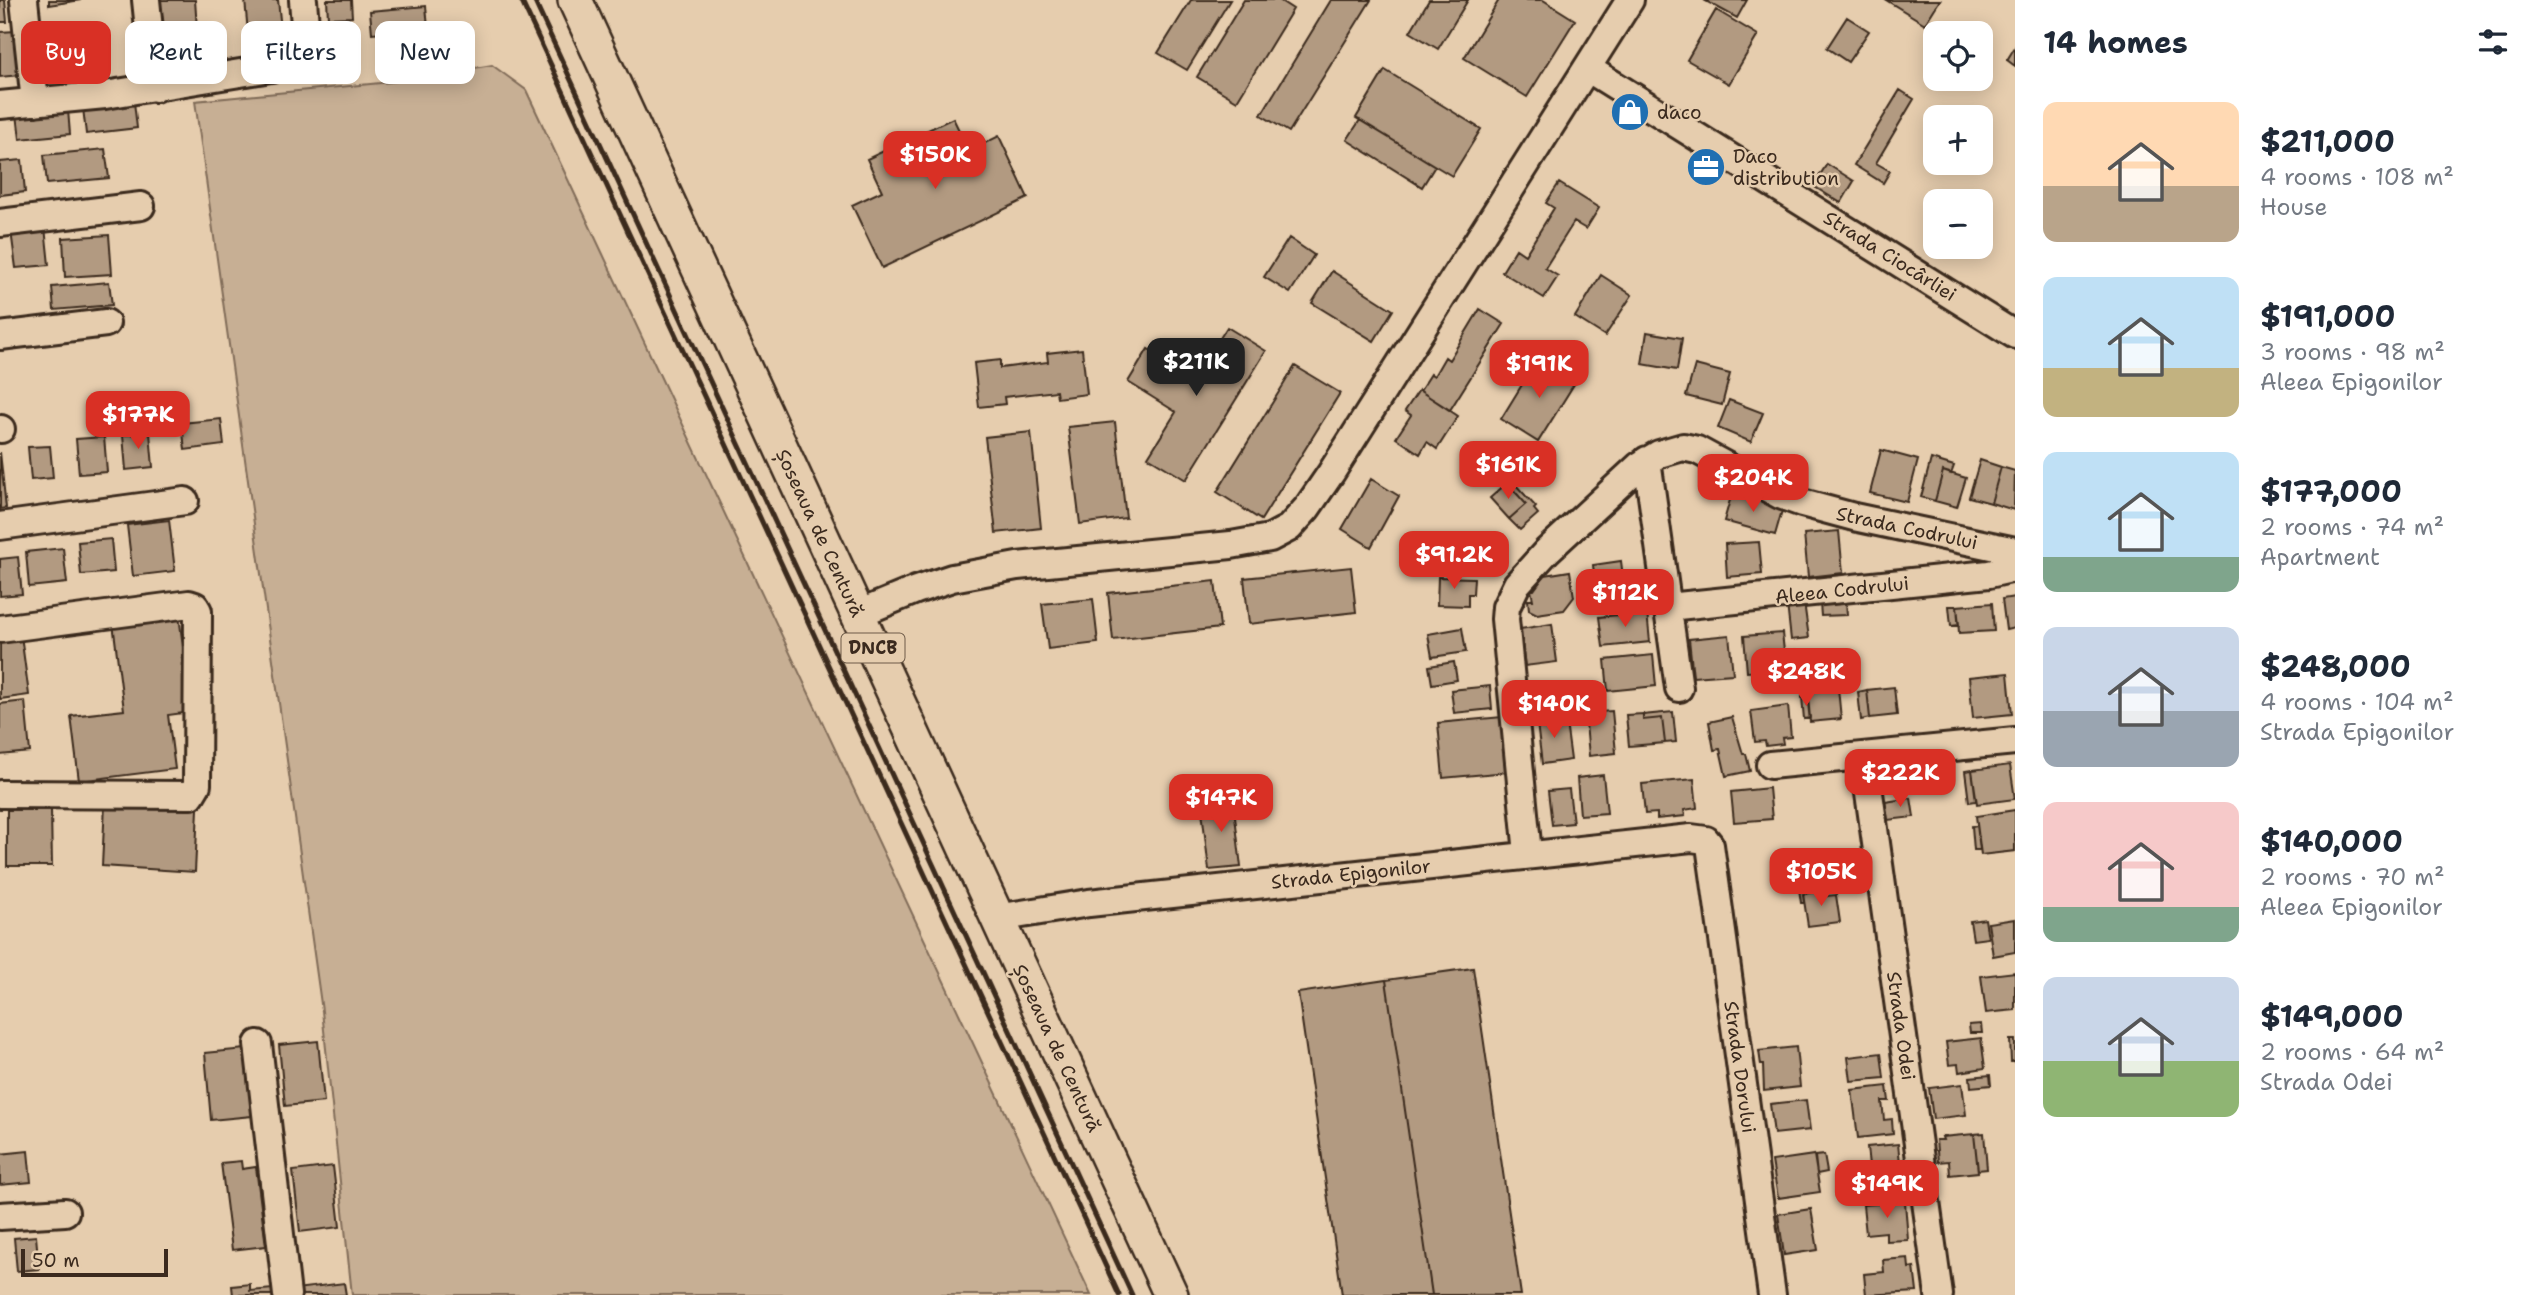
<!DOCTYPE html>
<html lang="en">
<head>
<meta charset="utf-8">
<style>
	body { margin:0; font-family:"Shantell Sans",sans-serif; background:#f6f6f7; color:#1f2937; height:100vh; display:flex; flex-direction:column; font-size:26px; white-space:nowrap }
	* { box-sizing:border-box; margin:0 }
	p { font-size:23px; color:#747a83 }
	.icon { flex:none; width:38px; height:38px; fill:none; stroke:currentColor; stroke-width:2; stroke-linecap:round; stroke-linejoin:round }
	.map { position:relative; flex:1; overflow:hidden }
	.panel { display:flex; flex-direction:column; background:#fff; width:525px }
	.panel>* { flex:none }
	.hud { position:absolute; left:21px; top:21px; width:665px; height:63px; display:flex; gap:14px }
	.tools { position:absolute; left:1923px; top:21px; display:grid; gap:14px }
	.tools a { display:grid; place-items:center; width:70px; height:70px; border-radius:14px; background:#fff; box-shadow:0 4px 18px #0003; font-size:35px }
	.scale { position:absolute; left:21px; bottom:18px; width:147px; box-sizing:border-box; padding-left:7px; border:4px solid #3b2a1e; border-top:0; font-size:19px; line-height:24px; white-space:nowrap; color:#3b2a1e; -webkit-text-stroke:5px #e6cdae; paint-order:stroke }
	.price { position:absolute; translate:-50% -60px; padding:0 16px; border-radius:14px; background:#d93025; color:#fff; font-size:23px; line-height:46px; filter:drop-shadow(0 2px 4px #0008) }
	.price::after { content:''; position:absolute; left:50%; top:42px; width:21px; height:16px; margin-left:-10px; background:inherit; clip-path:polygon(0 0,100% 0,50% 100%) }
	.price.current { background:#222; color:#fff }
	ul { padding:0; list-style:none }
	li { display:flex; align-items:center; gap:21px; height:175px; padding:0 28px }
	li span { display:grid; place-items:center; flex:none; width:196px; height:140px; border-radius:14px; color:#555 }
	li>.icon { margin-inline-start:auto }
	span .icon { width:84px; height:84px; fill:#fffc; stroke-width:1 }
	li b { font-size:30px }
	h2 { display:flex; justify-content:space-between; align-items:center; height:84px; padding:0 28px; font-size:30px }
	.pill { padding:0 24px; border-radius:14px; background:#fff; box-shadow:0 4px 18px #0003; font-size:24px; line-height:63px }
	.pill.current { background:#d93025; color:#fff }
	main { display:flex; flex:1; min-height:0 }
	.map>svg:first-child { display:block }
	.green { fill:#c7af94; stroke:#816c59; stroke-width:2 }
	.building { fill:#b29a81; stroke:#3b2a1e; stroke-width:2 }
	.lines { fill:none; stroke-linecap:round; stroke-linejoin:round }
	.minor-casing { stroke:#3b2a1e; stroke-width:32 }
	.major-casing { stroke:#3b2a1e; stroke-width:38 }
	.minor { stroke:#e6cdae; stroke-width:26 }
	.major { stroke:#e6cdae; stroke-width:33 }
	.rail { stroke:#3b2a1e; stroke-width:5 }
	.labels { text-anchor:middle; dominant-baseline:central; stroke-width:5; stroke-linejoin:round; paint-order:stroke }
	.shield { fill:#e6cdae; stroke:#6e5b49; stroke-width:2 }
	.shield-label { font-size:18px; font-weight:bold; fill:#3b2a1e }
	.poi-label { font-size:19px; fill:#3b2a1e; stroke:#e6cdae; text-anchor:start }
	.street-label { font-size:19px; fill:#3b2a1e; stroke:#e6cdae }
</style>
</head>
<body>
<main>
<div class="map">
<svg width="2015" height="1295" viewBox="0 0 2015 1295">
	<rect width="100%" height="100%" fill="#e6cdae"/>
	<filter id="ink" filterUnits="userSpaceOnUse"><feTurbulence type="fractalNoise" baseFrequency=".0143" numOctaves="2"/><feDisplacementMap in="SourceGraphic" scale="14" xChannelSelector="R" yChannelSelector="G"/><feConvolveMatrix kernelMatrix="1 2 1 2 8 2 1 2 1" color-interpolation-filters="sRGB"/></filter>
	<g filter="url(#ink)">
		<!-- green -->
		<path class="green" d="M492 65 526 90 1091 1295H352L322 1011 195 101 391 82Z"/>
		<!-- building -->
		<path class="building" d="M0 0H5L7 22H0Z
			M49 0H81L49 5Z
			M160 0H195L198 43 164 47Z
			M245 0H278L281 30 248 33Z
			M327 0H351L352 17 328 18Z
			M1191 0H1230L1187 70 1158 53Z
			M1244 0H1279L1293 9 1237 101 1197 77Z
			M1331 0H1371L1289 132 1261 115Z
			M1429 0H1468L1438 49 1410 32Z
			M1499 0H1543L1575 20 1527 97 1464 58Z
			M1704 0H1747L1737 18Z
			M1886 0H1940L1925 24Z
			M426 6 428 28 372 33 370 11Z
			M1716 10 1758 35 1729 84 1687 60Z
			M1847 17 1869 31 1848 62 1827 48Z
			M16 31 20 75 0 77V32Z
			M2015 47V66L2007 60Z
			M1385 70 1481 129 1452 176 1356 118Z
			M1900 90 1914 99 1876 163 1890 171 1883 183 1854 165Z
			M134 102 137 128 86 134 83 108Z
			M68 110 70 134 20 139 17 114Z
			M953 118 969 151 999 136 1028 198 882 268 852 205 882 191 867 159Z
			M1360 120 1435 166 1422 187 1347 140Z
			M105 149 109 178 47 184 44 155Z
			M22 160 25 192 0 195V162Z
			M1827 164 1854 181 1841 203 1813 186Z
			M1559 183 1599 208 1586 229 1574 222 1545 268 1558 276 1544 298 1502 272 1516 249 1525 255 1554 208 1546 203Z
			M45 227 49 265 16 268 11 231Z
			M109 235 112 274 65 277 63 238Z
			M1289 238 1314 255 1290 293 1264 277Z
			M1332 271 1393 310 1374 341 1312 303Z
			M1601 275 1632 295 1605 336 1575 317Z
			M109 282 112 305 54 310 52 287Z
			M1480 309 1504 324 1450 410 1420 391 1431 374 1434 376 1445 357 1449 360Z
			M1227 327 1266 351 1186 480 1148 457 1176 412 1128 382 1148 349 1195 378Z
			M1647 332 1682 338 1677 370 1642 364Z
			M1082 349 1087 394 1057 398 1056 391 1004 397 1005 404 979 407 974 363 1000 360V368L1048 362 1047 353Z
			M1539 357 1576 381 1538 442 1501 419Z
			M1695 365 1730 374 1722 405 1686 396Z
			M1295 366 1340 393 1261 520 1217 492Z
			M1419 390 1458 416 1437 449 1427 442 1420 454 1396 438 1411 415 1405 411Z
			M1729 400 1763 413 1751 442 1718 428Z
			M221 419 224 445 185 450 182 423Z
			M1115 422 1126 518 1080 524 1068 427Z
			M1031 432 1041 528 996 533 985 437Z
			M150 433 153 467 126 470 123 435Z
			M104 437 107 472 79 474 76 439Z
			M50 446 53 478 31 480 28 447Z
			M1881 450 1918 460 1907 502 1870 493Z
			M0 452 6 508 0 509Z
			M1931 459 1954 466 1951 474 1943 471 1935 501 1921 497Z
			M1980 460 2001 467 1991 503 1969 497Z
			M2001 467 2015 471 2014 510 1991 503Z
			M1943 471 1966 478 1957 507 1935 501Z
			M1371 479 1399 496 1371 547 1342 529Z
			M1507 483 1526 504 1509 519 1490 498Z
			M1514 483 1536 507 1534 509 1538 514 1520 530 1509 519 1526 504 1510 486Z
			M1732 493 1783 507 1775 535 1724 521Z
			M169 520 175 571 133 576 127 525Z
			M1839 531 1843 573 1808 577 1804 534Z
			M111 539 114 572 81 575 78 542Z
			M1759 542 1762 574 1727 577 1725 544Z
			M63 548 67 583 29 587 26 552Z
			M18 557 22 594 0 596V559Z
			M1621 561 1625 593 1597 597 1593 565Z
			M1351 567 1356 612 1249 624 1244 578Z
			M1570 571 1574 597 1564 610 1537 614 1529 610 1528 600H1533L1531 590H1534L1545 575Z
			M1633 575 1636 600 1615 603 1614 594 1625 593 1623 577Z
			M1438 577 1474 578 1473 594H1468V606L1437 605Z
			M1215 581 1220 628 1113 640 1108 593Z
			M2015 597V628L2006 630 2002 599Z
			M1093 599 1098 643 1048 649 1042 604Z
			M1846 601 1847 615 1821 616 1820 603Z
			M1804 602 1809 638 1791 640 1787 604Z
			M1992 603 1994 631 1959 633 1957 606Z
			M1949 606H1957L1959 625 1951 626Z
			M1647 612 1650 642 1603 647 1599 617Z
			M179 615 191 712 168 715 175 769 79 781 71 716 124 710 113 623Z
			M1552 624 1557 662 1525 666 1520 629Z
			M1462 628 1466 652 1432 657 1428 634Z
			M1782 633 1786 669 1747 672 1744 636Z
			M21 635 29 695 0 699V638Z
			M1729 635 1733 674 1693 677 1689 639Z
			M1795 650 1796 662 1819 660 1821 675 1789 678 1786 652Z
			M1653 655 1656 686 1608 691 1605 660Z
			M1454 662 1457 680 1432 684 1429 666Z
			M2008 673 2012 714 1973 718 1969 677Z
			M1490 686 1492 709 1454 713 1451 690Z
			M1894 687 1897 715 1870 718 1867 690Z
			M1838 688 1841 719 1810 722 1807 692Z
			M1867 690 1870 718 1861 720 1858 692Z
			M1802 697H1808L1810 718 1804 719Z
			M25 701 30 752 0 755V704Z
			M1788 706 1791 737 1782 738 1783 744 1766 746 1765 741 1755 742 1751 711Z
			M1612 711 1616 753 1589 756 1585 713Z
			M1673 712 1676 742 1665 743 1662 718 1643 720V715Z
			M1643 714V720L1662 718 1665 743 1629 746 1626 715Z
			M1565 715 1571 760 1542 764 1537 723 1543 722 1542 718Z
			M1502 717 1507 772 1443 778 1438 723Z
			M1732 717 1743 754H1746L1750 771 1726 776 1720 749 1714 750 1709 722Z
			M2010 765 2015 799 1977 804 1972 770Z
			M1972 770 1976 801 1969 802 1965 771Z
			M1603 775 1607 813 1580 815 1577 778Z
			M1694 779 1697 808 1684 810 1685 816 1657 819V813L1645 814 1642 784Z
			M1769 788 1772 819 1734 822 1731 792Z
			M1569 789 1573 823 1552 825 1548 791Z
			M1911 798 1914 817 1888 820 1885 802Z
			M1233 799 1241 867 1209 870 1201 802Z
			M105 804 198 809 195 872 102 866Z
			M7 810H51L52 866H7Z
			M2015 810V851L1981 855 1976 816Z
			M1977 825 1980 850H1974L1972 826Z
			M1814 887 1815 892 1803 894 1804 903H1801L1799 889Z
			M1827 890V896L1836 895 1840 922 1808 926 1803 894Z
			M1985 919 1988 938 1973 940 1970 921Z
			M2015 919V952L1993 956 1988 923Z
			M1473 968 1521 1295H1432L1386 980Z
			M2015 972V1010L1986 1013 1981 976Z
			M1386 980 1432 1295H1342L1298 993Z
			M1981 1024 1982 1033H1970L1969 1025Z
			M1981 1038 1985 1068 1959 1072 1958 1064 1949 1065 1946 1042Z
			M2010 1040H2015V1062H2011Z
			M318 1041 324 1102 285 1106 279 1045Z
			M1796 1047 1800 1087 1764 1091 1763 1065H1761L1759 1051Z
			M245 1049 252 1116 211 1120 205 1053Z
			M1881 1053 1884 1078 1851 1081 1848 1057Z
			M1990 1075 1991 1085 1971 1087 1970 1077Z
			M1962 1084 1966 1115 1933 1119 1929 1088Z
			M1887 1086 1889 1101H1882L1884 1120 1892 1119 1893 1134 1858 1138 1852 1090Z
			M1806 1100 1810 1130 1774 1134 1770 1104Z
			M1984 1133 1987 1169 1978 1170 1974 1134Z
			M1974 1134 1978 1172 1950 1175 1949 1161 1938 1162 1936 1140H1943L1942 1137Z
			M1898 1144 1902 1181 1871 1184 1867 1147Z
			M28 1151 31 1182 0 1185V1154Z
			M1814 1155 1820 1192 1778 1198 1772 1161Z
			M1824 1155 1827 1172 1817 1174 1815 1156Z
			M241 1161 242 1169 256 1167 266 1246 232 1250 221 1163Z
			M333 1166 340 1227 300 1232 293 1171Z
			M1905 1202 1908 1240 1886 1241V1232L1866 1234 1863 1205Z
			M1811 1209 1818 1250 1784 1255 1778 1214Z
			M36 1236 39 1269 17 1271 14 1238Z
			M1908 1258 1909 1268 1914 1267 1917 1292 1866 1295 1864 1274 1884 1272 1883 1260Z
			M344 1283 346 1295H296L295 1289Z
			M250 1284V1291L273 1289V1295H233L232 1286Z"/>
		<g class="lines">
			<!-- minor casing -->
			<g class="minor-casing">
				<path id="minor" d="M24 0 35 102
					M146 0 155 88
					M1587 68 2015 335
					M0 105 105 95 308 62 303 0
					M0 223 141 206
					M0 336 106 323
					M0 429H1
					M1647 460 1679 688
					M0 526 185 501
					M1668 607 1989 574 2015 568
					M858 614 916 590 952 578 1017 566 1231 545 1270 538 1289 528 1307 508 1331 473 1630 0
					M0 629 189 604 195 606 198 611 197 785 191 795 0 794
					M1864 757 1939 1295
					M1770 765 2015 741
					M1528 854 1505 619 1506 607 1517 584 1547 551 1639 466 1659 454 1683 447 1697 450 1780 495 1802 503 1854 517 2015 551
					M997 918 1089 903 1691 838 1706 840 1710 845 1772 1295
					M258 1044 287 1295
					M0 1216 65 1212"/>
			</g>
			<!-- major casing -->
			<g class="major-casing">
				<path id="major" d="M575 0 1171 1295"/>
			</g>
			<!-- minor -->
			<use href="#minor" class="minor"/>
			<!-- major -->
			<use href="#major" class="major"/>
			<!-- rail -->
			<path class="rail" d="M521 0 1119 1295
				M534 0 1132 1295"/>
		</g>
	</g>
	<!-- icons -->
	<defs>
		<g id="shop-disc" transform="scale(2.0125)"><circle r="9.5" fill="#1f6fb2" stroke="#e6cdae"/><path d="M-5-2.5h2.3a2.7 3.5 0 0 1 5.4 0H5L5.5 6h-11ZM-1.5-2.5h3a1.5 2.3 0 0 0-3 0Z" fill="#fff"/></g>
		<g id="office-disc" transform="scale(2.0125)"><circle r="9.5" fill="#1f6fb2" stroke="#e6cdae"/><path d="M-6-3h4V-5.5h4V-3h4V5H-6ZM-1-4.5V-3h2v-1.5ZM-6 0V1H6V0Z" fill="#fff"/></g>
	</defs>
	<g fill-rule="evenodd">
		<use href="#shop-disc" x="1630" y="112"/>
		<use href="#office-disc" x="1706" y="167"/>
	</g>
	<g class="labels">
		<!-- shield labels -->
		<rect class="shield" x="841.5" y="633.5" width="63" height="29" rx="5"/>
		<g class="shield-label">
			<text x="873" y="648">DNCB</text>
		</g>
		<!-- poi labels -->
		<g class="poi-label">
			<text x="1657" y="112">daco</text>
			<text x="1733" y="156">Daco<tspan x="1733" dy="22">distribution</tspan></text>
		</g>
		<!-- street labels -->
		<g class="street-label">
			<text transform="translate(1890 256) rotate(32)">Strada Ciocârliei</text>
			<text transform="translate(1907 528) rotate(12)">Strada Codrului</text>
			<text transform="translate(820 533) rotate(65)">Șoseaua de Centură</text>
			<text transform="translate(1842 590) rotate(-6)">Aleea Codrului</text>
			<text transform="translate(1351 874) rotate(-6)">Strada Epigonilor</text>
			<text transform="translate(1901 1026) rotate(82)">Strada Odei</text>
			<text transform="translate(1057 1048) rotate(65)">Șoseaua de Centură</text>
			<text transform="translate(1740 1067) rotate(82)">Strada Dorului</text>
		</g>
	</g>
</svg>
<div class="tools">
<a><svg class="icon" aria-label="locate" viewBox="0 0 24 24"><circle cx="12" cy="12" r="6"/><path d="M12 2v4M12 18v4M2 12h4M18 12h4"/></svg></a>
<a>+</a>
<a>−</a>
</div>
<div class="scale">50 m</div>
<b class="price" style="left:935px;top:191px">$150K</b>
<b class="price current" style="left:1196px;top:398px">$211K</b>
<b class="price" style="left:1539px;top:400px">$191K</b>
<b class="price" style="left:138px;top:451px">$177K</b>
<b class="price" style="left:1508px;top:501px">$161K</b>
<b class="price" style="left:1753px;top:514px">$204K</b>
<b class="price" style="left:1454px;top:591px">$91.2K</b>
<b class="price" style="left:1625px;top:629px">$112K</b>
<b class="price" style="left:1806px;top:708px">$248K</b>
<b class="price" style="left:1554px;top:740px">$140K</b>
<b class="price" style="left:1900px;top:809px">$222K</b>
<b class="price" style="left:1221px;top:834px">$147K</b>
<b class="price" style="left:1821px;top:908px">$105K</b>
<b class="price" style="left:1887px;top:1220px">$149K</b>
<div class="hud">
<a class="pill current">Buy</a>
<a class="pill">Rent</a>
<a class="pill">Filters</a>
<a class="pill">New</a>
</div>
</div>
<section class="panel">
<h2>14 homes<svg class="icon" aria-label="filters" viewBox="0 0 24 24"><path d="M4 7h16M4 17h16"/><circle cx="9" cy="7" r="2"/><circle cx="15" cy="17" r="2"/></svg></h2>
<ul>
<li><span style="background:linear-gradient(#ffd9b3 60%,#b9a48a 0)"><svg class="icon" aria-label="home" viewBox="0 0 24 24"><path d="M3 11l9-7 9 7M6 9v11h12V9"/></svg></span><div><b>$211,000</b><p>4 rooms · 108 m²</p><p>House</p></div></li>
<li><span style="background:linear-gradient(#bfe0f5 65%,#c2b280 0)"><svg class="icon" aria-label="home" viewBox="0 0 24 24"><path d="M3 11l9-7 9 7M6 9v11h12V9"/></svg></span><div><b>$191,000</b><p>3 rooms · 98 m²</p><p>Aleea Epigonilor</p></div></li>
<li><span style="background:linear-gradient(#bfe0f5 75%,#7fa58c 0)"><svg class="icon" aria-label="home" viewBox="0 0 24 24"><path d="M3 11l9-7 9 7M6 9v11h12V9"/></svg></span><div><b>$177,000</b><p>2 rooms · 74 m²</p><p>Apartment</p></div></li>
<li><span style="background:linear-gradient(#c9d6e8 60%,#9aa5b1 0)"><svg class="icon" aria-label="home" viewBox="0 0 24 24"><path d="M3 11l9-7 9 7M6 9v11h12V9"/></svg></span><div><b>$248,000</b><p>4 rooms · 104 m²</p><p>Strada Epigonilor</p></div></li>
<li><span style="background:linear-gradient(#f6c9c9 75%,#7fa58c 0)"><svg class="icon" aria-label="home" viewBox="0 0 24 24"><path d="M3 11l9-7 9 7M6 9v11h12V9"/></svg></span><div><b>$140,000</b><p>2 rooms · 70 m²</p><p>Aleea Epigonilor</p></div></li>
<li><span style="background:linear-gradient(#c9d6e8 60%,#8fb573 0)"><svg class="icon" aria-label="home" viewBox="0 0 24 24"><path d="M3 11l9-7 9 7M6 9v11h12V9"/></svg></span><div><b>$149,000</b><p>2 rooms · 64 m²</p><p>Strada Odei</p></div></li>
</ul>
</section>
</main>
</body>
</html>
